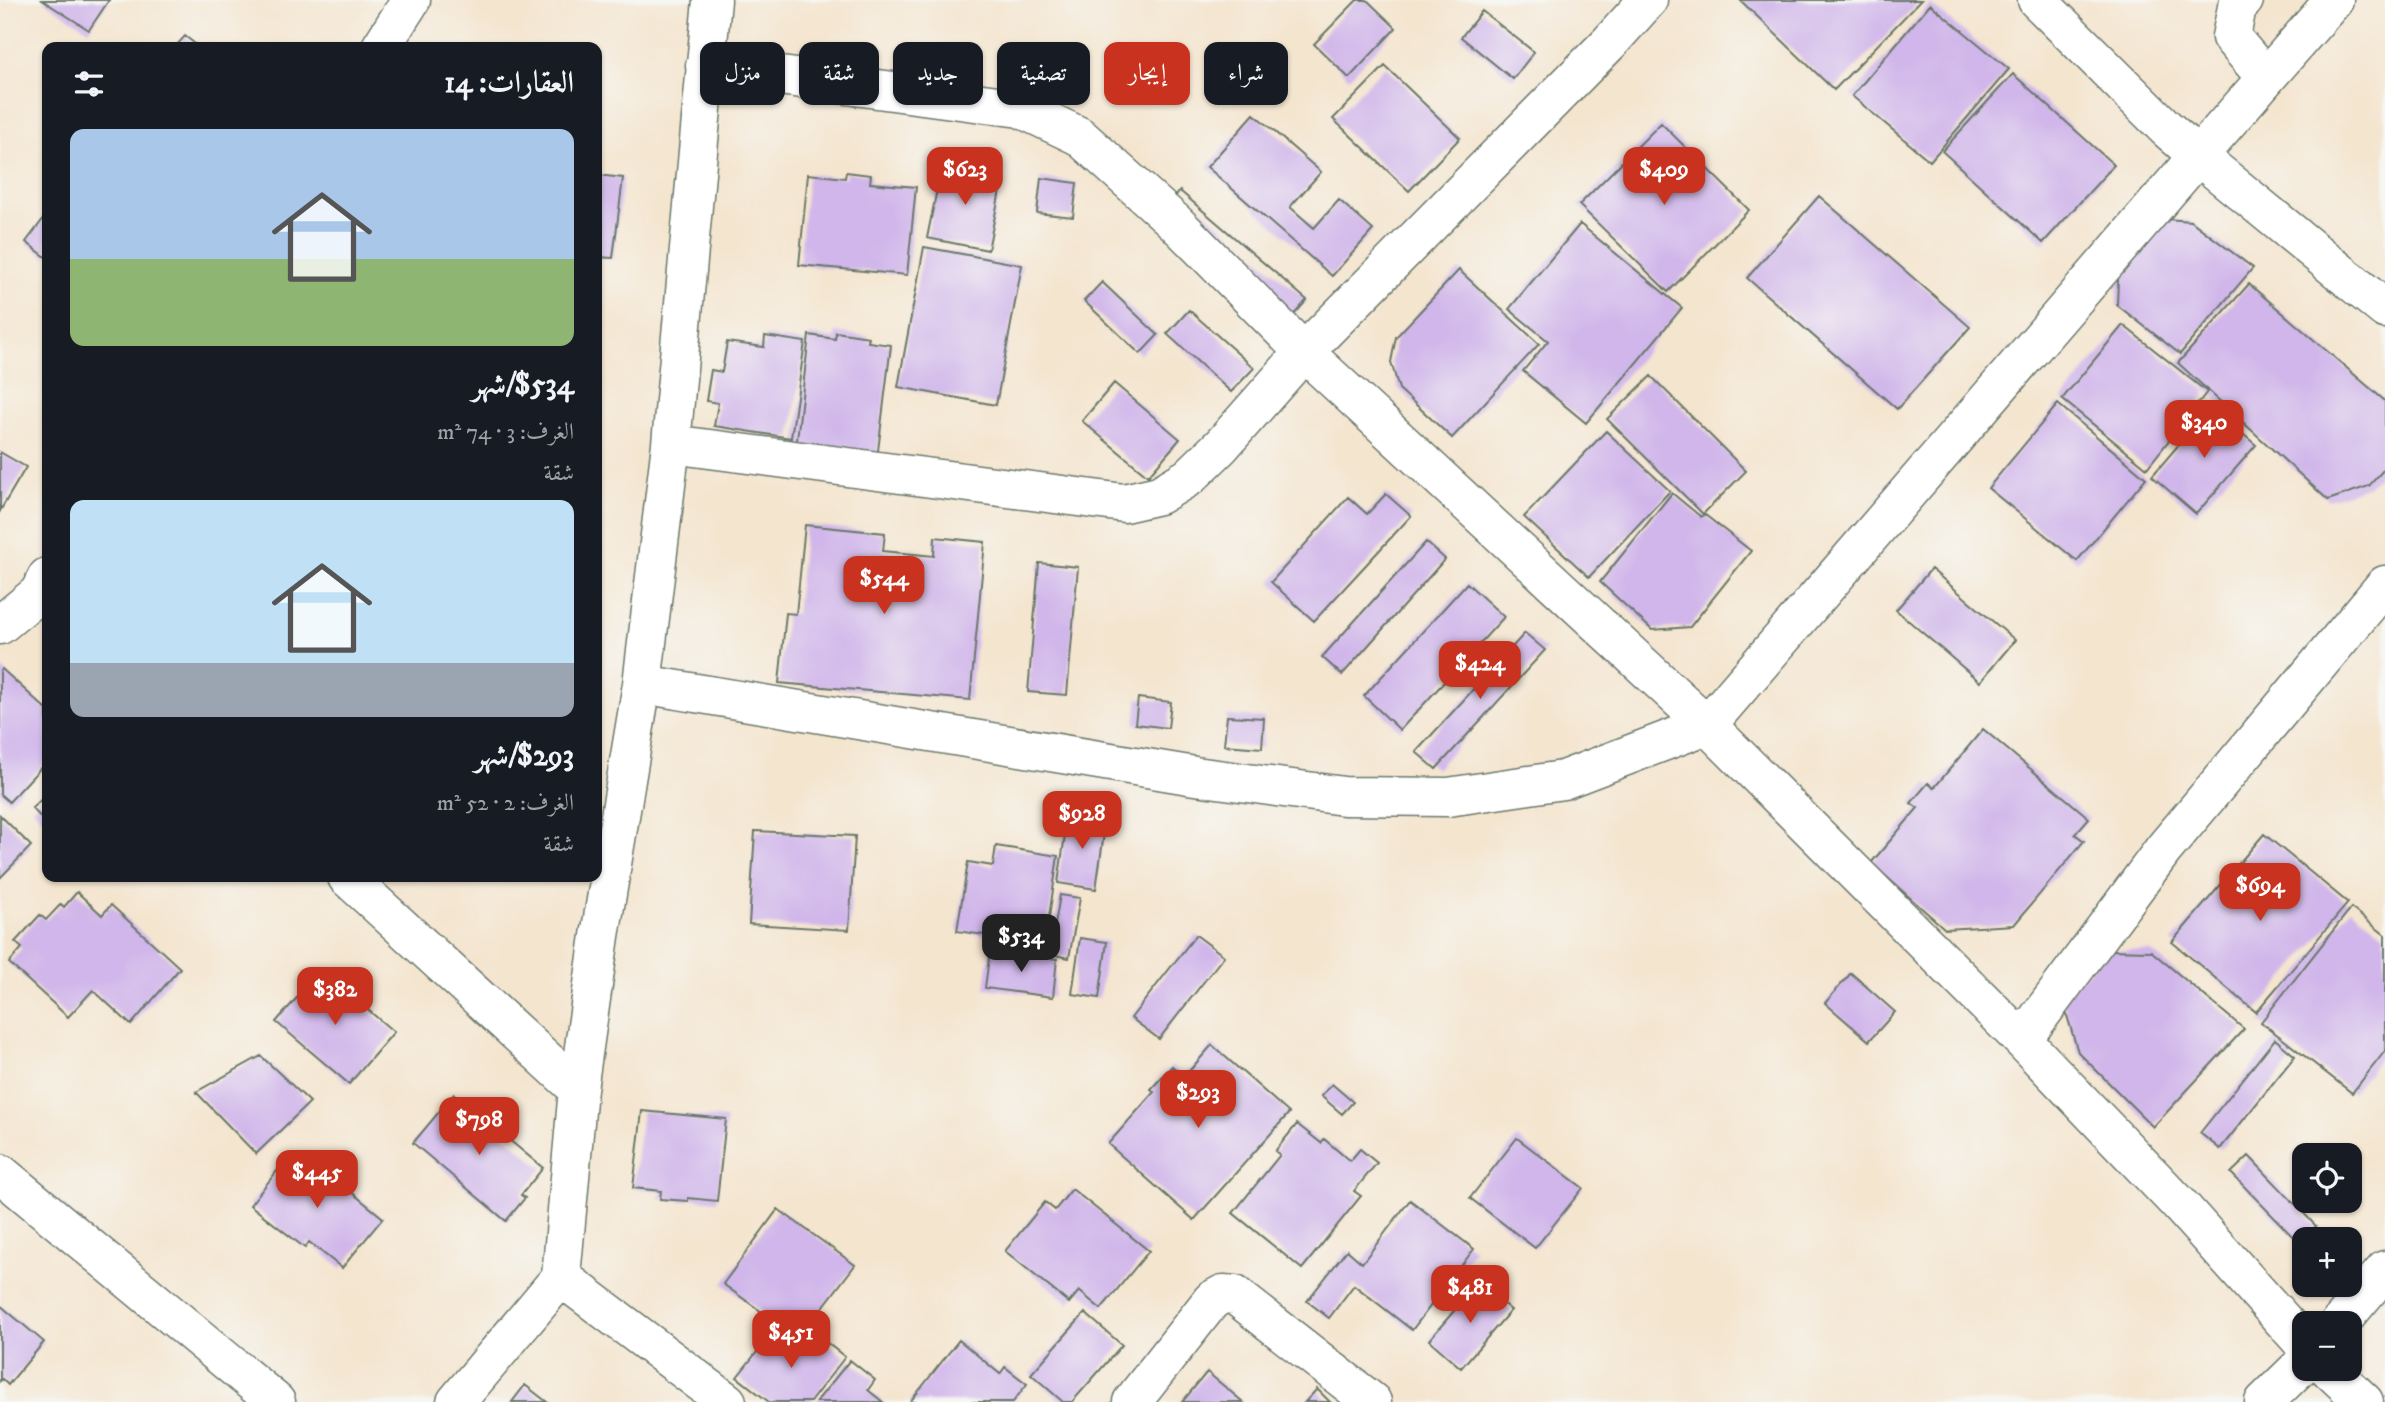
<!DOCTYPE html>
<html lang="ar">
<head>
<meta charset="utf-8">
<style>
	body { margin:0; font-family:"IM FELL DW Pica",Amiri,serif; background:#20242c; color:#f1f3f6; direction:rtl; height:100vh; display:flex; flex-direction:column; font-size:26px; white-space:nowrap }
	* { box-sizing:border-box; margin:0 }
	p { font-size:23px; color:#9ea1a6 }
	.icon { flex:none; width:38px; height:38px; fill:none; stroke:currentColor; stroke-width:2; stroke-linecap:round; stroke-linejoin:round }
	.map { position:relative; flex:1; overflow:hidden; direction:ltr }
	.details { position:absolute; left:42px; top:42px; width:560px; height:840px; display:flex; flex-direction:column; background:#171b24; border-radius:14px; box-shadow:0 2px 5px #0004; direction:rtl }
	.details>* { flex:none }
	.guide { position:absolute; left:623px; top:42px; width:665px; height:63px; direction:rtl; display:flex; gap:14px }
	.tools { position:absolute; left:2292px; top:1143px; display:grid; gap:14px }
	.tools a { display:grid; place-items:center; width:70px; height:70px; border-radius:14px; background:#171b24; box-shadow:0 2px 5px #0004; font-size:35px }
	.price { position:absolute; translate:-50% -60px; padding:0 16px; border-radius:14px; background:#c8321e; color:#fff; font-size:23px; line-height:46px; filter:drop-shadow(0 2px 4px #0008) }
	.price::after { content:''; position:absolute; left:50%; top:42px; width:21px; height:16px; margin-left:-10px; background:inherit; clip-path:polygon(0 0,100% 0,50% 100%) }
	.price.active { background:#222; color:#fff }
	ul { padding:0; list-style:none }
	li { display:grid; align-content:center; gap:14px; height:371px; padding:0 28px }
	li span { display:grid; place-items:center; height:217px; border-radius:14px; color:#555 }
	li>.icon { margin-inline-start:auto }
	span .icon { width:126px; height:126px; fill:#fffc; stroke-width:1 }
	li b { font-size:30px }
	h2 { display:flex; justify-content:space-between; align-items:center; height:84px; padding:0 28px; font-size:30px }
	.pill { padding:0 24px; border-radius:14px; background:#171b24; box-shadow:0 2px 5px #0004; font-size:24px; line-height:63px }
	.pill.active { background:#c8321e; color:#fff }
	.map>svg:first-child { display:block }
	.building { fill:#d0b6ea }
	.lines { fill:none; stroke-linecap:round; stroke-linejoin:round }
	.minor-casing { stroke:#6a786a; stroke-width:41 }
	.minor { stroke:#fff; stroke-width:38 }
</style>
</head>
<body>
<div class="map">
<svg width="2385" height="1402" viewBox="0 0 2385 1402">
	<rect width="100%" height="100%" fill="#f6f6f2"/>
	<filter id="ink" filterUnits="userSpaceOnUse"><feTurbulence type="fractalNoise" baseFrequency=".0143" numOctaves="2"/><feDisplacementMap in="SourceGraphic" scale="14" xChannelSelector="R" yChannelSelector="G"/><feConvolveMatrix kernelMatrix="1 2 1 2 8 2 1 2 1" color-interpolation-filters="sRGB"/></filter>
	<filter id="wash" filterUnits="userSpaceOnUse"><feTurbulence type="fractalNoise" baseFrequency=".00686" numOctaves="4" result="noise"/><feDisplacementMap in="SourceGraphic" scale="28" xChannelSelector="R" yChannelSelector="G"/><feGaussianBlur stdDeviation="1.57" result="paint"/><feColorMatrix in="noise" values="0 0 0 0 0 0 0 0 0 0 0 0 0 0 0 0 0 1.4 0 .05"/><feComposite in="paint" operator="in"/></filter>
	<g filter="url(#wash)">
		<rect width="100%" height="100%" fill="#f4e5cf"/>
		<g id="blocks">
			<!-- building -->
			<path class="building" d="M42 0H109L89 30Z
				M1357 0H1367L1396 28 1349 78 1314 44Z
				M1740 0H1921L1834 90Z
				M1930 4 2009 69 1930 161 1852 96Z
				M1482 11 1534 52 1513 79 1461 37Z
				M185 36 199 47H175Z
				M1385 66 1460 138 1409 191 1333 119Z
				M2013 74 2114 165 2043 243 1942 151Z
				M1254 114 1321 172 1290 207 1314 228 1339 200 1373 230 1332 276 1207 167Z
				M1661 123 1749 210 1668 292 1579 205Z
				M942 165 1003 176 988 250 927 238Z
				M846 172 871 175 870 183 916 187 907 275 799 265 808 174 845 178Z
				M597 175 623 178 613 258 597 257Z
				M1041 178 1077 183 1073 217 1037 213Z
				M1180 191 1307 300 1291 318 1164 209Z
				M1819 196 1970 327 1897 409 1747 278Z
				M47 214V258L26 242Z
				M2154 218 2191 221 2253 268 2180 354 2117 305 2119 256Z
				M1580 224 1682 308 1586 423 1523 371 1548 341 1509 309Z
				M924 247 1022 265 996 405 898 387Z
				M1459 270 1539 344 1452 438 1399 389 1391 362 1396 337Z
				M1102 282 1158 335 1140 354 1084 301Z
				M2249 284 2385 401V468L2369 486 2328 500 2178 363Z
				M1189 310 1254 368 1231 392 1167 334Z
				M2123 325 2207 392 2147 468 2062 399Z
				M836 332 869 337 868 342 891 345 877 459 796 449 809 335 835 339Z
				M765 336 805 342 791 438 714 426 718 403 706 401 711 370 722 372 727 342 764 347Z
				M1651 376 1746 471 1703 514 1607 419Z
				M1114 383 1180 439 1148 476 1082 421Z
				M2058 404 2146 478 2077 561 1988 488Z
				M2211 407 2256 445 2196 514 2152 476Z
				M1606 431 1670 491 1589 577 1524 517Z
				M0 452 26 467 0 511Z
				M1672 493 1701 517 1704 514 1751 551 1690 627 1652 630 1600 582Z
				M1386 494 1411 516 1314 621 1271 582 1348 497 1367 514Z
				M805 525 885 533 883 551 934 556 935 537 985 542 970 700 779 683 786 613 796 614Z
				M1426 542 1445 559 1342 675 1322 657Z
				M1039 563 1078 567 1067 695 1028 692Z
				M1931 569 2015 640 1980 682 1896 610Z
				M1467 583 1504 617 1400 730 1364 696Z
				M1525 633 1545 650 1436 769 1416 752Z
				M2 669 47 710V761L9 802 0 794V672Z
				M1138 698 1171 702 1168 728 1135 724Z
				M1227 716 1264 718 1262 748 1224 745Z
				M1983 729 2089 818 2075 834 2084 841 2014 925 1945 929 1871 863 1918 808 1911 803 1928 783 1934 788Z
				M47 794V824L32 808Z
				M1068 814 1106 819 1096 889 1058 883Z
				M0 815 31 846 0 878Z
				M755 831 855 836 849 930 749 924Z
				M2264 834 2348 903 2256 1012 2172 942Z
				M996 846 1058 856 1045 944 957 931 968 862 993 866Z
				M77 892 102 915 111 905 180 968 131 1025 93 990 68 1017 9 963 22 948 15 942 40 915 46 920 61 904 64 907Z
				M1060 895 1080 898 1069 958 1050 954Z
				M2351 908 2385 935V1051L2352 1093 2261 1022Z
				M1196 935 1224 956 1159 1039 1131 1018Z
				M1080 938 1107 942 1099 998 1072 994Z
				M990 950 1057 959 1053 997 985 988Z
				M2108 950 2151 951 2244 1029 2153 1127 2078 1052 2062 999Z
				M321 970 394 1032 349 1084 276 1022Z
				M1851 973 1895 1012 1869 1041 1825 1003Z
				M2275 1039 2295 1056 2220 1149 2200 1133Z
				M1212 1045 1289 1113 1194 1220 1108 1144 1154 1092 1151 1089 1172 1066 1184 1077Z
				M261 1056 310 1102 256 1154 196 1092Z
				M1332 1084 1353 1102 1342 1114 1321 1096Z
				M454 1094 543 1168 521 1195 525 1198 506 1221 413 1143Z
				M642 1111 726 1119 717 1201 688 1198V1201L660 1199 661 1191 633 1188Z
				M1297 1124 1321 1143 1324 1139 1350 1161 1360 1149 1377 1163 1354 1191 1361 1196 1302 1269 1233 1213 1280 1155 1275 1151Z
				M1517 1138 1583 1188 1535 1248 1470 1198Z
				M289 1156 306 1169 313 1161 383 1218 342 1268 309 1242 305 1248 250 1205Z
				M2249 1156 2316 1226 2299 1243 2231 1173Z
				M1072 1189 1149 1251 1101 1309 1079 1291 1069 1303 1005 1251 1045 1202 1055 1210Z
				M1410 1200 1474 1249 1412 1330 1354 1285 1329 1318 1307 1301 1347 1250 1362 1263Z
				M778 1209 855 1265 807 1328 788 1314 780 1325 723 1284Z
				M1478 1283 1511 1310 1461 1368 1429 1340Z
				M0 1305 44 1342 8 1385 2 1379 0 1381Z
				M1085 1313 1122 1345 1072 1402H1063L1031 1374Z
				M813 1332 845 1357 810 1402H769L737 1377 769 1337 794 1356Z
				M959 1340 1000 1374 1005 1367 1027 1384 1013 1402H910Z
				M850 1360 875 1380 868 1390 883 1402H816Z
				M1207 1372 1243 1402H1182Z
				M525 1385 547 1402H512Z
				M1317 1389 1330 1402H1305Z"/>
		</g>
	</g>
	<g filter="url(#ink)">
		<use href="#blocks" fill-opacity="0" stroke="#6a786a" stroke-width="2"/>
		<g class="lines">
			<!-- minor casing -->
			<g class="minor-casing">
				<path id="minor" d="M2244 0 2237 7 2231 37 2266 78
					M2334 0 2198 156 2385 309
					M381 47 411 0
					M705 66 1020 108 1079 136 1176 223 1304 352 1707 725 2022 1040 2178 1203 2305 1345
					M671 444 1124 503 1159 495 1189 477 1221 446 1304 352 1610 42 1648 0
					M0 625 39 593 47 577
					M642 684 1195 776 1344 796 1448 797 1563 780 1707 725 2198 156 2166 128 2037 0
					M347 877 578 1089
					M2022 1040 2163 850 2385 585
					M0 1173 276 1402
					M561 1277 727 1402
					M2340 1323 2385 1270
					M2328 1368 2364 1402
					M456 1402 561 1277 578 1089 600 936 642 684 671 444 712 0
					M1132 1402 1212 1300 1223 1294 1235 1295 1372 1402
					M2264 1402 2305 1362"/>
			</g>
			<!-- minor -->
			<use href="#minor" class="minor"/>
		</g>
	</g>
</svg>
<div class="tools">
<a><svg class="icon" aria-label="locate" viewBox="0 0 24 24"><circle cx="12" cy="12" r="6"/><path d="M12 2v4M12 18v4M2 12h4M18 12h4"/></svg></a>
<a>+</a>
<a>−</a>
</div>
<b class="price" style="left:965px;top:207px">$623</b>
<b class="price" style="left:1664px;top:207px">$409</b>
<b class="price" style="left:2204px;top:460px">$340</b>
<b class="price" style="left:884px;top:616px">$544</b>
<b class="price" style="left:1480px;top:701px">$424</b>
<b class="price" style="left:1082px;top:851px">$928</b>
<b class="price" style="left:2260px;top:923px">$694</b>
<b class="price active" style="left:1021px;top:974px">$534</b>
<b class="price" style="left:335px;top:1027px">$382</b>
<b class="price" style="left:1198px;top:1130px">$293</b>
<b class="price" style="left:479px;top:1157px">$798</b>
<b class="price" style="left:317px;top:1210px">$445</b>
<b class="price" style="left:1470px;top:1325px">$481</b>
<b class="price" style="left:791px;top:1370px">$451</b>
<div class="guide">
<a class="pill">شراء</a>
<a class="pill active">إيجار</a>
<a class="pill">تصفية</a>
<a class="pill">جديد</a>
<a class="pill">شقة</a>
<a class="pill">منزل</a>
</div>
<section class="details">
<h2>العقارات: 14<svg class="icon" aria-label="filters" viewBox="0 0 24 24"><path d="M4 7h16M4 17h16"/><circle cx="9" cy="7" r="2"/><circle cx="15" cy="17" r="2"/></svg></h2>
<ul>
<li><span style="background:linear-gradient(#a9c7e8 60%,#8fb573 0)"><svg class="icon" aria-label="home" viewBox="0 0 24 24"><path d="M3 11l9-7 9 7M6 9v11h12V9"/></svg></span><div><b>$534/شهر</b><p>الغرف: 3 · 74 m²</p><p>شقة</p></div></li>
<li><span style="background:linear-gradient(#bfe0f5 75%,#9aa5b1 0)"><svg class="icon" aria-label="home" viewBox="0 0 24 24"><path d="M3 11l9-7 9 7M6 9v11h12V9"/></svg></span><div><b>$293/شهر</b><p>الغرف: 2 · 52 m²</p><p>شقة</p></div></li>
</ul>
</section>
</div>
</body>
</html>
